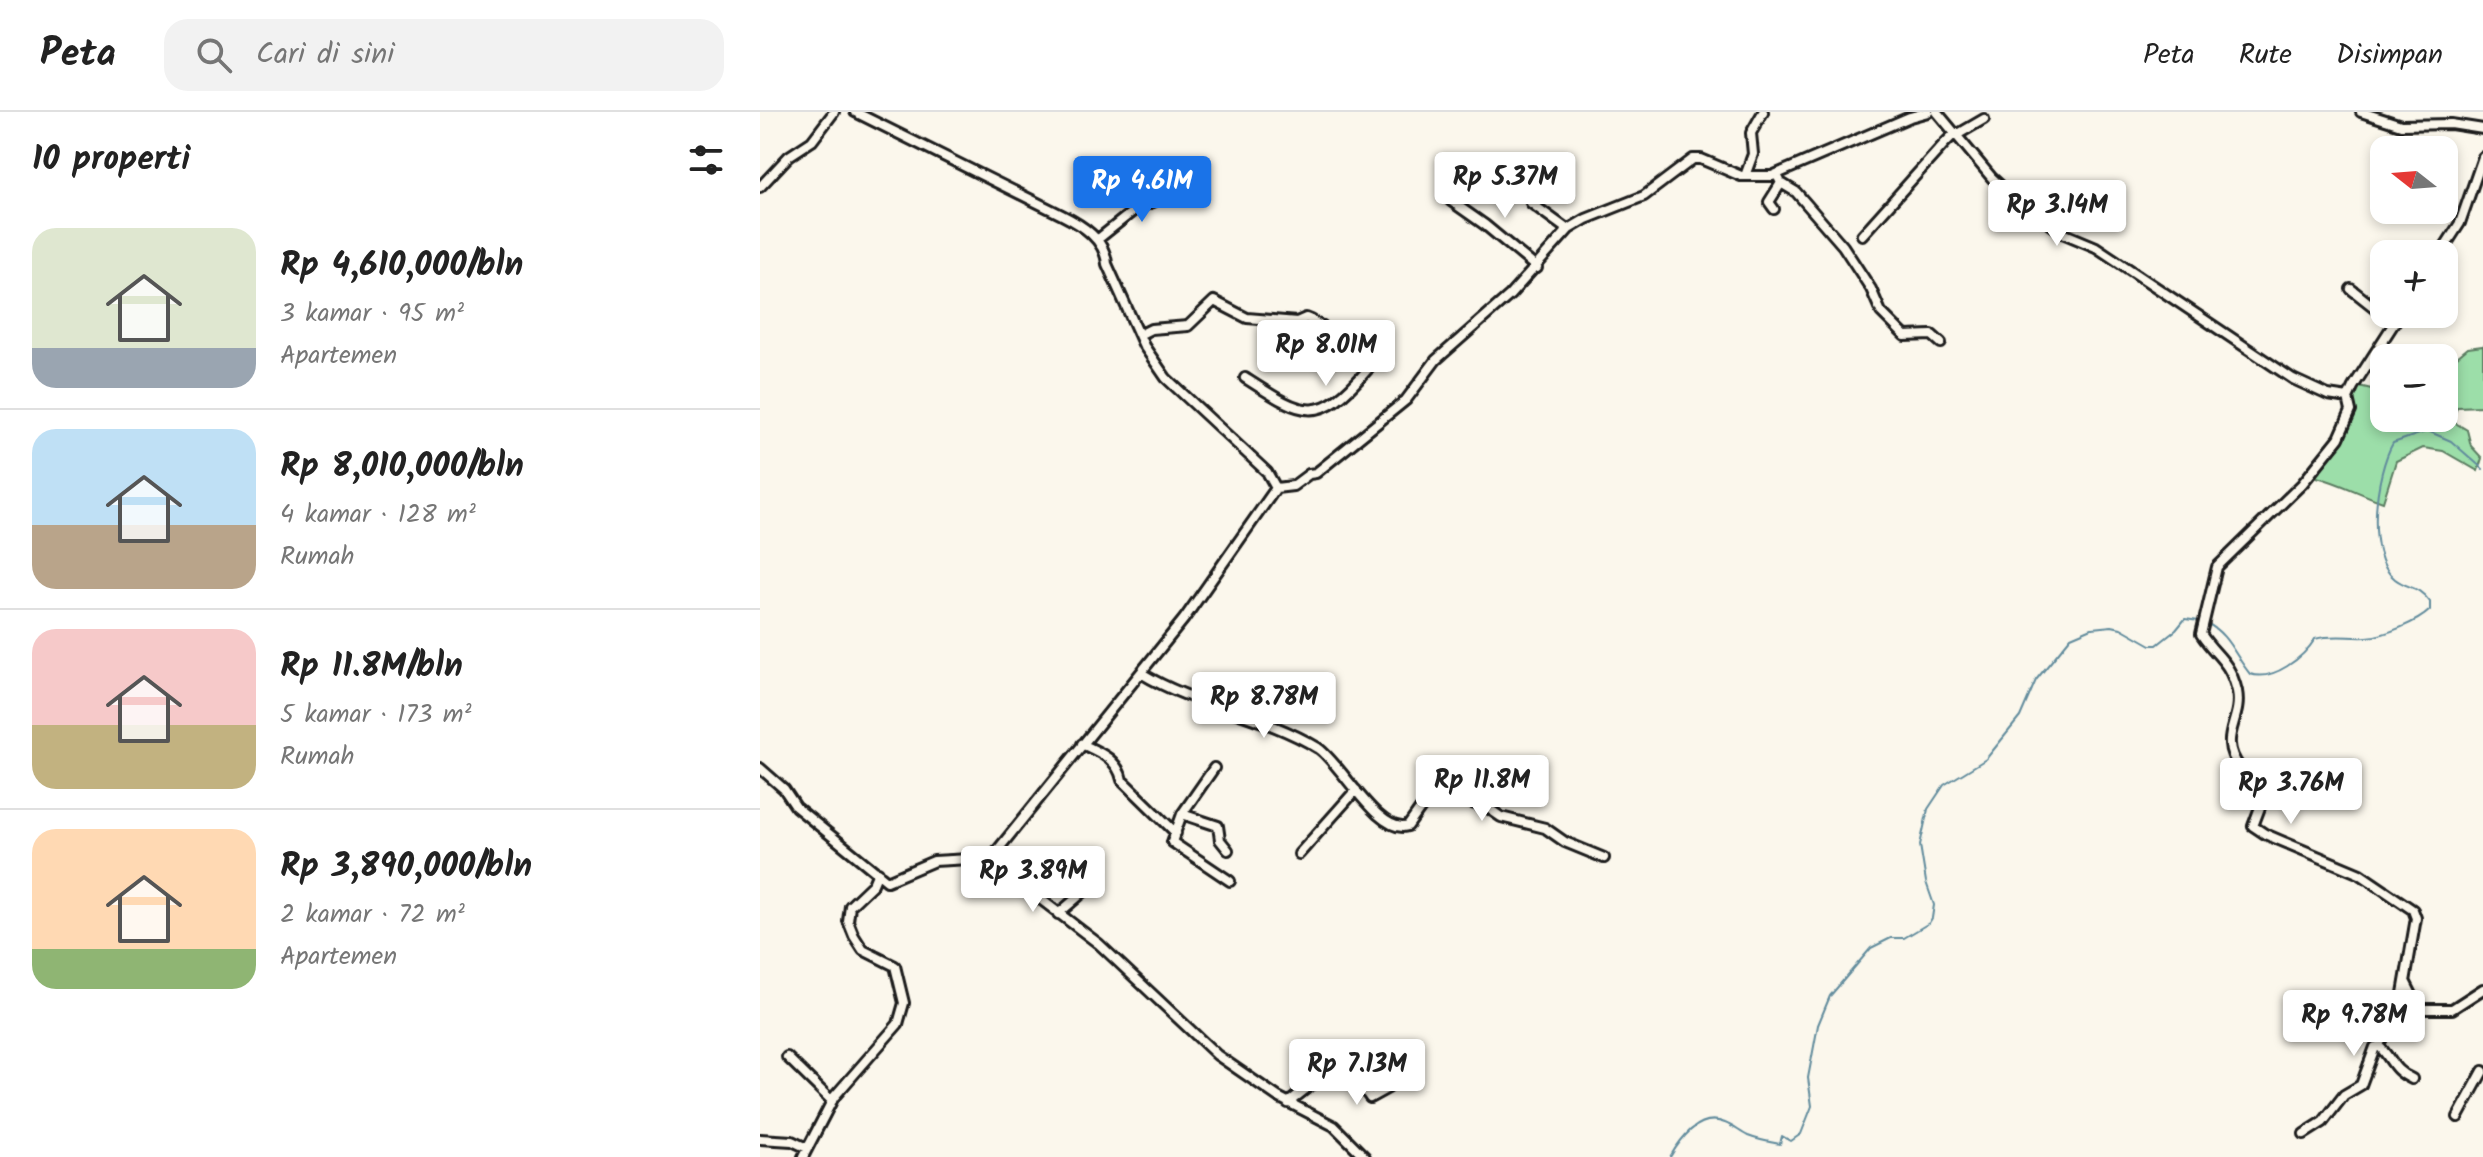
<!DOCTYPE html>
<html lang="id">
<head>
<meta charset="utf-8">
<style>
	body { margin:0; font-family:Kalam,sans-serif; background:#f2f2f2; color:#222; height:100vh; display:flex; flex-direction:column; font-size:30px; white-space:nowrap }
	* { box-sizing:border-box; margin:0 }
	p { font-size:26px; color:#767676 }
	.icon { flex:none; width:44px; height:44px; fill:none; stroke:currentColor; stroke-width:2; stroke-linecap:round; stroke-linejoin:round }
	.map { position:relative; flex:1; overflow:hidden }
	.side { display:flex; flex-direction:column; background:#fff; width:760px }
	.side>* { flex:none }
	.needle { width:52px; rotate:287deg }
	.fabs { position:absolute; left:1610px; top:24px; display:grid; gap:16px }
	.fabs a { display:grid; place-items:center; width:88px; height:88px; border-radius:16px; background:#fff; box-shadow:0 4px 12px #0003; font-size:40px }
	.price { position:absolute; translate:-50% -68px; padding:0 18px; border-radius:8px; background:#fff; color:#222; font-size:26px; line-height:52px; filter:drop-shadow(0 2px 4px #0008) }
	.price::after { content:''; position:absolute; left:50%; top:48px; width:24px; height:18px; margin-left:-12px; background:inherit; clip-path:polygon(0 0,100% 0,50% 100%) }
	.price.current { background:#1a73e8; color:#fff }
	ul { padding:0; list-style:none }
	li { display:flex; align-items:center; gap:24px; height:200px; padding:0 32px }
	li+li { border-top:2px solid #e0e0e0 }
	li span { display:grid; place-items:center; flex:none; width:224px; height:160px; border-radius:24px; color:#555 }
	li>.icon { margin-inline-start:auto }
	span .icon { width:96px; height:96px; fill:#fffc; stroke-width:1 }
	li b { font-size:34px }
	h2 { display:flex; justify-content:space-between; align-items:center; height:96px; padding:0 32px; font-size:34px }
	header { display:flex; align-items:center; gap:48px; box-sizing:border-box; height:112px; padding:0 40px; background:#fff; border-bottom:2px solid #e0e0e0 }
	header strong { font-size:38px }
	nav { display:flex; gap:44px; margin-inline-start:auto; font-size:28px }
	.search { width:560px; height:72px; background:#f2f2f2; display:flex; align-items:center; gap:20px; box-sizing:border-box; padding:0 28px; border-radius:24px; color:#767676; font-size:30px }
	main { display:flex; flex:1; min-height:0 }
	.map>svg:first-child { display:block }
	.green { fill:#9cdea9; stroke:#5c7d62; stroke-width:2 }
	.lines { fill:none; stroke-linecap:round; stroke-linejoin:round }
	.stream { stroke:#628c9d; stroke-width:2 }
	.street-casing { stroke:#1c1c1c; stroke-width:14 }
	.street { stroke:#fbf7ec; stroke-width:8 }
</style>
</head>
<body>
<header>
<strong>Peta</strong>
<div class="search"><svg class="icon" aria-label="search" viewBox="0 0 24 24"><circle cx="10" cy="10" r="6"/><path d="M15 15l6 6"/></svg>Cari di sini</div>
<nav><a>Peta</a><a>Rute</a><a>Disimpan</a></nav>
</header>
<main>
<section class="side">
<h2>10 properti<svg class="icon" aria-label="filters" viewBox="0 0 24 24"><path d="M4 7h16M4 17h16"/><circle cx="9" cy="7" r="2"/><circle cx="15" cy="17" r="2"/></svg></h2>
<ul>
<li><span style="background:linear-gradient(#dfe7d0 75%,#9aa5b1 0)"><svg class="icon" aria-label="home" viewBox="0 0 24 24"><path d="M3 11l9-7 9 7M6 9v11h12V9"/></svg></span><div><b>Rp 4,610,000/bln</b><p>3 kamar · 95 m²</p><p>Apartemen</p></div></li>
<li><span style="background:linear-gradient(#bfe0f5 60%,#b9a48a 0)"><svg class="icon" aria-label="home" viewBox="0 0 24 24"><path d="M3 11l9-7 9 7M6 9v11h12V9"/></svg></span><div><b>Rp 8,010,000/bln</b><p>4 kamar · 128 m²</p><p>Rumah</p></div></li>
<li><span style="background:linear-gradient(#f6c9c9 60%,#c2b280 0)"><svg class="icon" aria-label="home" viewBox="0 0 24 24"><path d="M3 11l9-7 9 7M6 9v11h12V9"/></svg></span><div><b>Rp 11.8M/bln</b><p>5 kamar · 173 m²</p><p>Rumah</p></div></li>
<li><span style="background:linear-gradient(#ffd9b3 75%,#8fb573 0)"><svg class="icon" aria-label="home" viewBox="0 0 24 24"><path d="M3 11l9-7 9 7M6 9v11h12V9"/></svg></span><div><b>Rp 3,890,000/bln</b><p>2 kamar · 72 m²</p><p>Apartemen</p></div></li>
</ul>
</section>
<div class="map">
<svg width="1723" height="1045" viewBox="0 0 1723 1045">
	<rect width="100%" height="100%" fill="#fbf7ec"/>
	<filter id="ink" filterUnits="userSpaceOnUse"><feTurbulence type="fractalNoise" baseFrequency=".0125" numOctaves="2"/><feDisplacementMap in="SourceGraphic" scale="16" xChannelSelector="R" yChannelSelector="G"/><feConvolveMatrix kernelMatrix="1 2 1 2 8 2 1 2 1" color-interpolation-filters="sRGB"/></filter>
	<g filter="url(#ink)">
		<!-- green -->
		<path class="green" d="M1723 234V294L1697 295 1692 309 1707 318 1711 334 1722 346 1718 359 1683 339 1663 336 1636 349 1623 390C1600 382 1580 371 1557 365L1552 357 1560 342 1577 322 1599 274 1624 280V306H1684L1685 255 1708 236Z"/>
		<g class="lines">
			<!-- stream -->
			<path class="stream" d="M1446 511C1468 521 1475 544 1490 562 1513 570 1544 545 1555 527 1573 522 1589 526 1607 525 1624 524 1658 510 1670 498V490C1658 473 1648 477 1635 467 1604 443 1616 360 1633 331L1668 319 1691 329 1723 357
				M910 1045C921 1026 940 1000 965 1011 973 1014 980 1020 988 1024 998 1028 1009 1030 1020 1032L1022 1024 1031 1029 1041 1022 1052 994 1048 966 1058 913 1070 884 1111 836 1131 826H1144L1169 811 1172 806 1174 793 1166 770 1160 733 1168 697 1184 673 1226 647 1260 605 1276 568 1311 525 1332 516 1352 514 1361 516 1391 533H1397L1416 518 1425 507 1439 509"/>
			<!-- street casing -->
			<g class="street-casing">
				<path id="street" d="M95 0 302 103C322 113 345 127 347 152L384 234 406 266 507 360 516 376
					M1177 0 1232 66 1256 88 1305 122 1336 135 1533 267 1568 283 1588 286
					M1601 0 1641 13 1691 12 1723 17
					M1017 63 1021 71 1036 80 1083 134 1111 177 1121 200 1145 224 1172 223 1181 231
					M985 64 993 42 991 21 1003 0
					M0 75 29 44 52 29 74 0
					M691 89 725 113 777 156
					M771 91 808 118
					M1014 97 1009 90 1021 71
					M1102 123 1184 32 1195 21H1200L1224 7
					M337 128 377 96 393 90 406 77
					M1680 142 1700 111 1723 45
					M1591 177 1634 211
					M379 223 391 217 428 214 454 189 487 206 537 210 531 235 520 248
					M485 266C544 304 558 315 608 257L599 251 602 239 551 208 546 206 537 210
					M381 561C436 595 503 602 558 636 581 651 619 724 648 714L670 683 678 680 728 696 741 705 785 716 805 730 844 746
					M322 632C339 640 358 647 362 668L416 721
					M0 656 24 677 36 695 127 769 174 749 227 746 236 740 424 507 516 376 533 374 549 362 556 361 646 288 676 248 750 183 809 117 826 107 884 84 933 47H941L981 64H1012L1150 5 1168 0
					M454 656 422 702 412 730 470 769
					M422 702 458 714 460 728 468 738
					M539 742 596 678
					M227 746 339 832 457 943 518 985 574 1014 605 1045
					M298 802 327 777 342 761
					M1646 871 1659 897H1692L1723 877
					M1619 934C1633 948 1632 958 1652 967
					M27 945 72 989
					M528 991 572 956 594 963 610 986 628 976 623 968
					M1698 1005 1723 959
					M1544 1022 1563 1010 1584 983 1601 973 1615 935 1619 934 1627 913 1641 893 1656 806 1653 798 1600 762 1505 722 1493 714 1505 682 1504 675C1497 667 1487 665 1480 656 1456 624 1483 610 1477 579 1469 547 1456 545 1441 522L1457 455 1542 372 1579 326 1591 299 1588 286 1593 275 1640 202
					M0 1027 32 1029 47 1036
					M43 1045 74 985 138 912 144 891 135 854 103 838 94 824 88 809 90 794 113 772 118 760"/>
			</g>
			<!-- street -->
			<use href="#street" class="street"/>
		</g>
	</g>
</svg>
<div class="fabs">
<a><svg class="needle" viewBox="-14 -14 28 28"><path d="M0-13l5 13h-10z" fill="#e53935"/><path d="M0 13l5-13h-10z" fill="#767676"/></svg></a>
<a>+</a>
<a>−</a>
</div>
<b class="price" style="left:745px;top:108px">Rp 5.37M</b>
<b class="price current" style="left:382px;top:112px">Rp 4.61M</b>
<b class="price" style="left:1297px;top:136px">Rp 3.14M</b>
<b class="price" style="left:566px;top:276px">Rp 8.01M</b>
<b class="price" style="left:504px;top:628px">Rp 8.78M</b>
<b class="price" style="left:722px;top:711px">Rp 11.8M</b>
<b class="price" style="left:1531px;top:714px">Rp 3.76M</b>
<b class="price" style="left:273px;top:802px">Rp 3.89M</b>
<b class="price" style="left:1594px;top:946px">Rp 9.78M</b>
<b class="price" style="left:597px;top:995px">Rp 7.13M</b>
</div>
</main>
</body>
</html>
